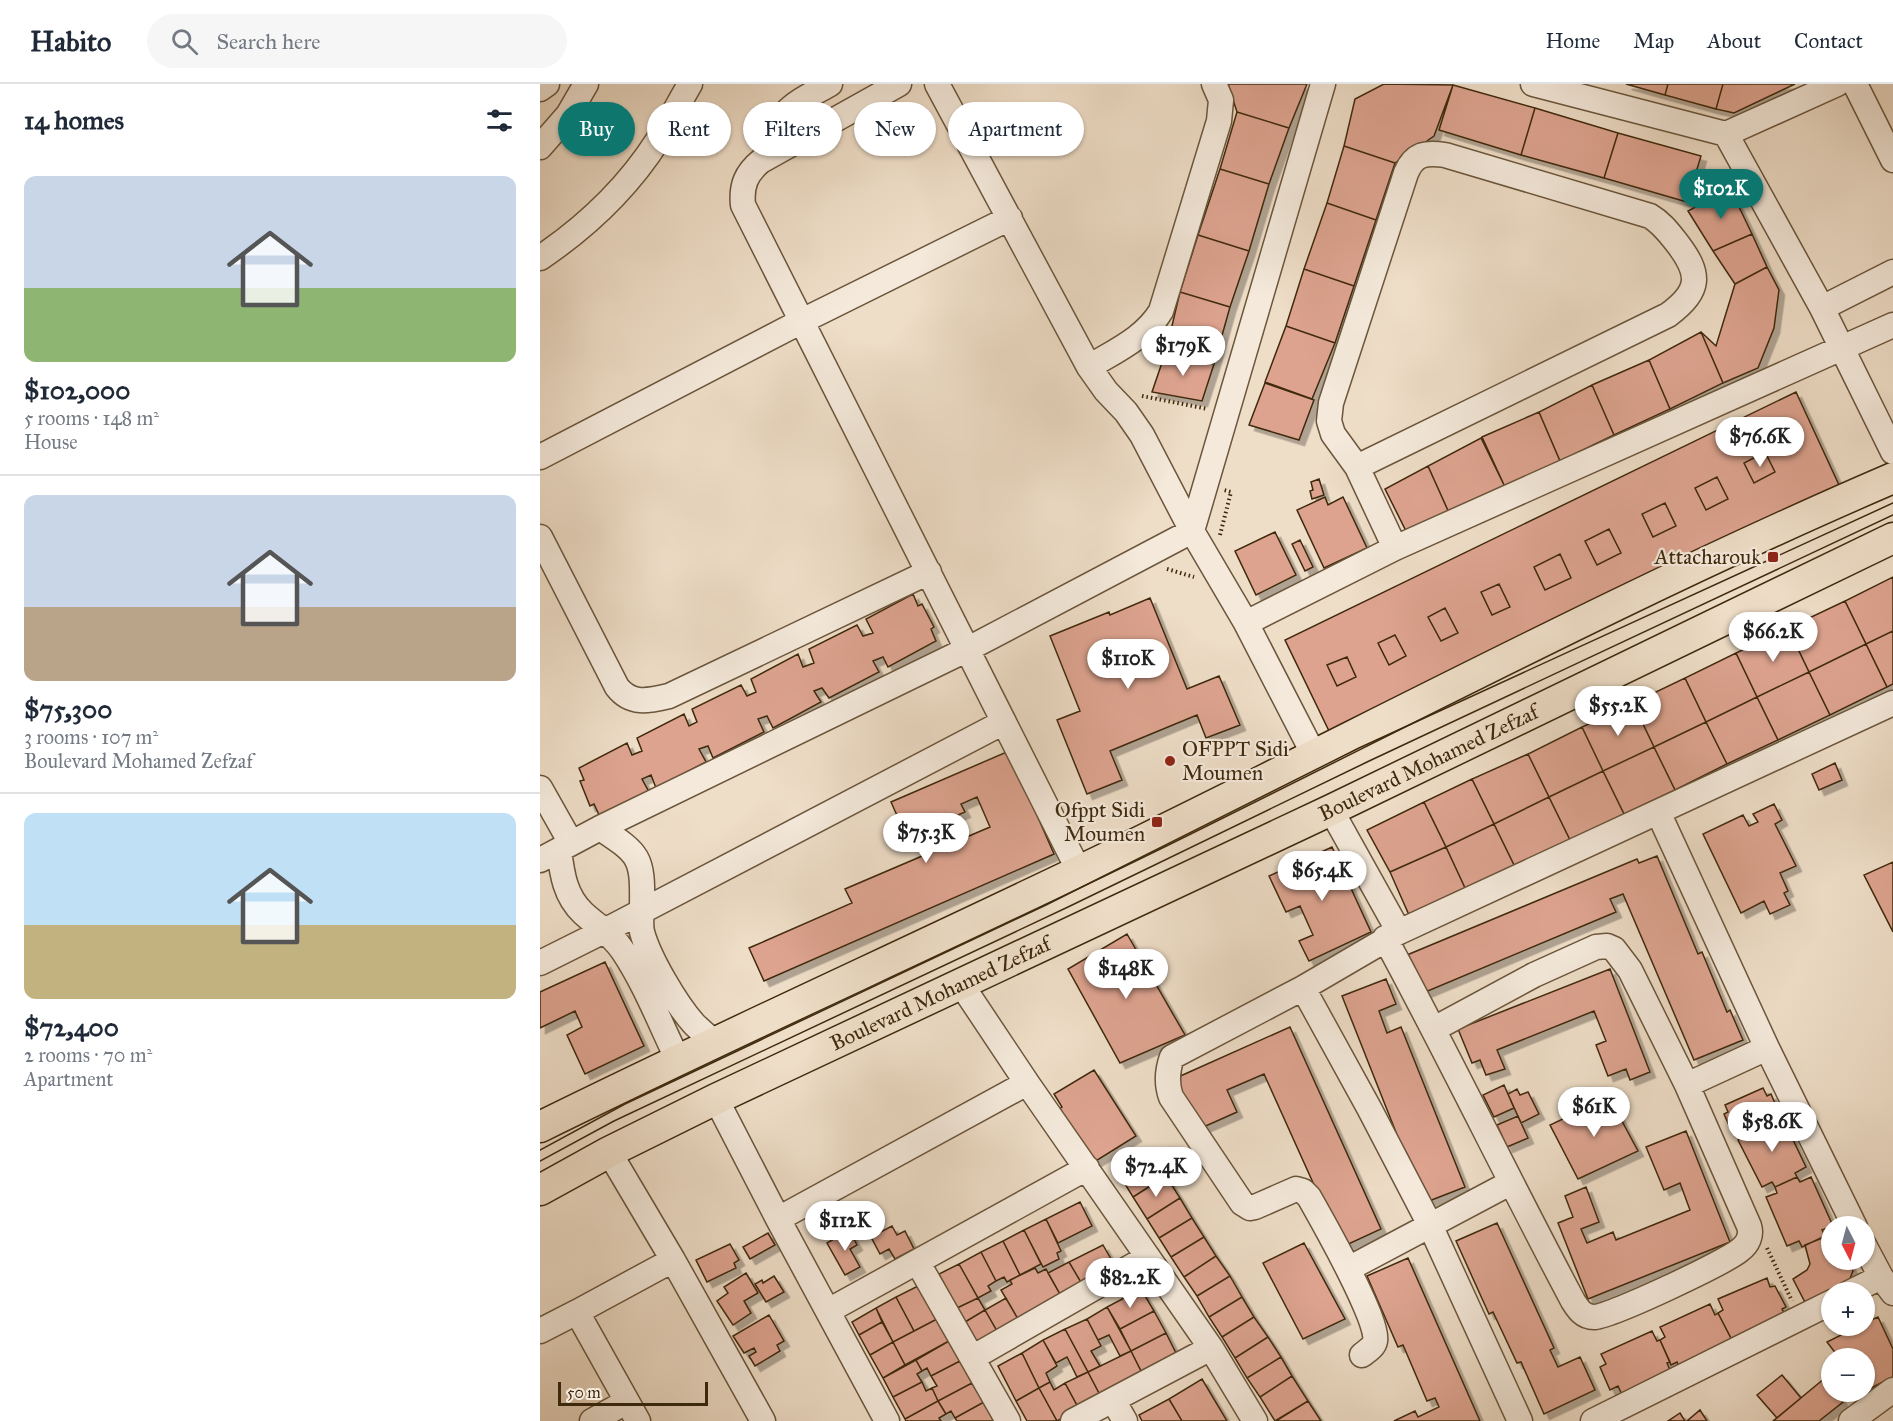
<!DOCTYPE html>
<html lang="en">
<head>
<meta charset="utf-8">
<style>
	body { margin:0; font-family:"IM FELL Great Primer",serif; background:#f6f6f7; color:#1f2937; height:100vh; display:flex; flex-direction:column; font-size:22px; white-space:nowrap }
	* { box-sizing:border-box; margin:0 }
	p { font-size:20px; color:#747a83 }
	.icon { flex:none; width:33px; height:33px; fill:none; stroke:currentColor; stroke-width:2; stroke-linecap:round; stroke-linejoin:round }
	.map { position:relative; flex:1; overflow:hidden }
	.sheet { display:flex; flex-direction:column; background:#fff; width:540px }
	.sheet>* { flex:none }
	.guide { position:absolute; left:18px; top:18px; width:570px; height:54px; display:flex; gap:12px }
	.needle { width:39px; rotate:174deg }
	.controls { position:absolute; left:1281px; top:1132px; display:grid; gap:12px }
	.controls a { display:grid; place-items:center; width:54px; height:54px; border-radius:50%; background:#fff; box-shadow:0 2px 4px #0004; font-size:30px }
	.scale { position:absolute; left:18px; bottom:15px; width:150px; box-sizing:border-box; padding-left:6px; border:3px solid #3f290d; border-top:0; font-size:16px; line-height:21px; white-space:nowrap; color:#3f290d; -webkit-text-stroke:4px #f4e9db; paint-order:stroke }
	.price { position:absolute; translate:-50% -51px; padding:0 14px; border-radius:21px; background:#fff; color:#222; font-size:20px; line-height:39px; filter:drop-shadow(0 2px 3px #0008) }
	.price::after { content:''; position:absolute; left:50%; top:36px; width:18px; height:14px; margin-left:-9px; background:inherit; clip-path:polygon(0 0,100% 0,50% 100%) }
	.price.active { background:#0f766e; color:#fff }
	ul { padding:0; list-style:none }
	li { display:grid; align-content:center; gap:12px; height:318px; padding:0 24px }
	li+li { border-top:2px solid #e0e1e3 }
	li span { display:grid; place-items:center; height:186px; border-radius:12px; color:#555 }
	li>.icon { margin-inline-start:auto }
	span .icon { width:108px; height:108px; fill:#fffc; stroke-width:1 }
	li b { font-size:26px }
	h2 { display:flex; justify-content:space-between; align-items:center; height:72px; padding:0 24px; font-size:26px }
	.pill { padding:0 21px; border-radius:27px; background:#fff; box-shadow:0 2px 4px #0004; font-size:21px; line-height:54px }
	.pill.active { background:#0f766e; color:#fff }
	header { display:flex; align-items:center; gap:36px; box-sizing:border-box; height:84px; padding:0 30px; background:#fff; border-bottom:2px solid #e0e1e3 }
	header strong { font-size:28px }
	nav { display:flex; gap:33px; margin-inline-start:auto; font-size:21px }
	.search { width:420px; height:54px; background:#f6f6f7; display:flex; align-items:center; gap:15px; box-sizing:border-box; padding:0 21px; border-radius:33px; color:#747a83; font-size:22px }
	main { display:flex; flex:1; min-height:0 }
	.map>svg:first-child { display:block }
	.building { fill:#dda38f; stroke:#3f290d; stroke-width:1.5; fill-rule:evenodd; filter:url(#shadow) }
	.lines { fill:none; stroke-linecap:round; stroke-linejoin:round }
	.minor-casing { stroke:#6b563c; stroke-width:27 }
	.major-casing { stroke:#3f290d; stroke-width:33 }
	.path { stroke:#3f290d; stroke-width:4; stroke-dasharray:1.5 3; stroke-linecap:butt }
	.minor { stroke:#f4e9db; stroke-width:24 }
	.major { stroke:#eeddc7; stroke-width:30 }
	.tram { stroke:#3f290d; stroke-width:1.5 }
	.poi-dot { fill:#8f2418; stroke:#f4e9db; stroke-width:2 }
	.labels { text-anchor:middle; dominant-baseline:central; stroke-width:4.5; stroke-linejoin:round; paint-order:stroke }
	.poi-label { font-size:21px; fill:#3f290d; stroke:#f4e9db; text-anchor:end }
	.street-label { font-size:21px; fill:#3f290d; stroke:#f4e9db }
</style>
</head>
<body>
<header>
<strong>Habito</strong>
<div class="search"><svg class="icon" aria-label="search" viewBox="0 0 24 24"><circle cx="10" cy="10" r="6"/><path d="M15 15l6 6"/></svg>Search here</div>
<nav><a>Home</a><a>Map</a><a>About</a><a>Contact</a></nav>
</header>
<main>
<section class="sheet">
<h2>14 homes<svg class="icon" aria-label="filters" viewBox="0 0 24 24"><path d="M4 7h16M4 17h16"/><circle cx="9" cy="7" r="2"/><circle cx="15" cy="17" r="2"/></svg></h2>
<ul>
<li><span style="background:linear-gradient(#c9d6e8 60%,#8fb573 0)"><svg class="icon" aria-label="home" viewBox="0 0 24 24"><path d="M3 11l9-7 9 7M6 9v11h12V9"/></svg></span><div><b>$102,000</b><p>5 rooms · 148 m²</p><p>House</p></div></li>
<li><span style="background:linear-gradient(#c9d6e8 60%,#b9a48a 0)"><svg class="icon" aria-label="home" viewBox="0 0 24 24"><path d="M3 11l9-7 9 7M6 9v11h12V9"/></svg></span><div><b>$75,300</b><p>3 rooms · 107 m²</p><p>Boulevard Mohamed Zefzaf</p></div></li>
<li><span style="background:linear-gradient(#bfe0f5 60%,#c2b280 0)"><svg class="icon" aria-label="home" viewBox="0 0 24 24"><path d="M3 11l9-7 9 7M6 9v11h12V9"/></svg></span><div><b>$72,400</b><p>2 rooms · 70 m²</p><p>Apartment</p></div></li>
</ul>
</section>
<div class="map">
<svg width="1353" height="1337" viewBox="0 0 1353 1337">
	<defs>
		<filter id="shadow"><feDropShadow dx="5.5" dy="5.5" stdDeviation="0" flood-color="#0004"/></filter>
	</defs>
	<rect width="100%" height="100%" fill="#eeddc7"/>
	<filter id="stains"><feTurbulence type="fractalNoise" baseFrequency=".00333" numOctaves="4"/><feColorMatrix values="0 0 0 0 .2 0 0 0 0 .09 0 0 0 0 .02 0 0 0 .5 -.17"/></filter>
	<radialGradient id="worn" r=".72"><stop offset=".6" stop-color="#630" stop-opacity="0"/><stop offset="1" stop-color="#630" stop-opacity=".3"/></radialGradient>
	<!-- building -->
	<path class="building" d="M688 0H767L749 44 697 28Z
		M844 0 913 1 894 52 855 79 804 62 815 15Z
		M1086 0H1128L1125 11Z
		M1128 0H1183L1176 25 1125 11Z
		M1183 0H1255L1194 29 1176 25Z
		M913 1 995 24 981 71 899 46Z
		M995 24 1078 49 1064 94 981 71Z
		M697 28 749 44 729 100 680 85Z
		M1078 49 1161 72 1147 118 1064 94Z
		M804 62 855 79 836 136 787 119Z
		M680 85 729 100 709 167 658 151Z
		M1190 104 1212 150 1173 167 1148 127Z
		M787 119 836 136 814 202 764 185Z
		M1212 150 1227 183 1195 200 1173 167Z
		M658 151 709 167 690 223 640 208Z
		M1227 183 1239 206 1234 244 1218 284 1183 299 1161 248 1176 262 1195 200Z
		M764 185 814 202 795 259 746 242Z
		M640 208 690 223 674 280 626 267Z
		M746 242 795 259 772 315 725 298Z
		M1161 248 1183 299 1130 325 1109 276Z
		M626 267 674 280 662 317 612 308Z
		M1109 276 1130 325 1074 351 1052 301Z
		M725 299 774 316 759 356 709 341Z
		M1052 301 1074 351 1020 377 999 328Z
		M1256 308 1299 401 790 649 745 556ZM1225 368 1235 388 1214 399 1204 379ZM1177 393 1188 415 1166 426 1155 404ZM1125 419 1136 442 1113 453 1102 430ZM1069 445 1081 469 1057 481 1045 457ZM1020 470 1031 494 1005 506 994 483ZM959 500 970 523 952 531 941 508ZM905 524 918 549 901 557 888 533ZM855 551 866 572 849 581 838 559ZM807 573 816 593 797 602 787 581Z
		M999 328 1020 377 965 403 942 353Z
		M941 354 965 403 910 431 888 382Z
		M1225 368 1235 388 1214 399 1204 379Z
		M888 382 910 431 867 449 845 405Z
		M1177 393 1188 415 1166 426 1155 404Z
		M779 395 784 411 772 415 770 407 773 406 771 398Z
		M785 413 788 421 803 413 827 464 784 484 757 426Z
		M1125 419 1136 442 1113 453 1102 430Z
		M1069 445 1081 469 1057 481 1045 457Z
		M735 448 756 491 716 511 695 467Z
		M760 456 773 483 765 487 752 460Z
		M1020 470 1031 494 1005 506 994 483Z
		M1353 493V547L1326 560 1305 517Z
		M959 500 970 523 952 531 941 508Z
		M373 510 378 522 382 520 394 543 391 545 396 557 348 583 343 573 333 577 339 588 289 614 282 604 274 607 281 618 233 644 227 632 218 635 224 648 173 674 168 662 159 665 166 678 116 704 111 691 102 695 109 708 60 733 54 720 50 722 40 697 44 696 39 684 87 659 92 671 102 667 97 654 144 630 149 642 157 638 152 625 201 601 207 612 216 608 211 595 258 570 263 583 274 579 269 565 317 541 323 552 333 549 326 535Z
		M610 514 647 605 679 592 700 641 666 654 657 631 570 667 582 696 547 710 517 636 540 627 510 552 569 528 570 531Z
		M1305 517 1326 560 1269 588 1248 544Z
		M905 524 918 549 901 557 888 533Z
		M1248 544 1269 588 1217 613 1196 569Z
		M1353 547V600L1347 603 1326 560Z
		M855 551 866 572 849 581 838 559Z
		M1326 560 1347 603 1290 631 1269 588Z
		M1196 569 1217 613 1166 638 1145 594Z
		M807 573 816 593 797 602 787 581Z
		M1269 588 1290 631 1238 656 1217 613Z
		M1145 594 1166 638 1114 663 1093 619Z
		M1217 613 1238 656 1187 680 1166 638Z
		M1093 619 1114 663 1063 687 1042 643Z
		M1166 638 1187 680 1135 706 1114 663Z
		M1042 643 1063 687 1009 713 988 670Z
		M1114 663 1135 706 1084 730 1063 687Z
		M469 667 514 770 224 897 209 864 312 819 305 805 450 743 437 713 421 720 425 728 367 754 351 718Z
		M988 670 1009 713 954 740 932 695Z
		M1295 679 1302 696 1279 706 1272 690Z
		M1063 687 1084 730 1030 756 1009 713Z
		M932 695 954 740 906 763 884 718Z
		M1009 713 1030 756 975 783 954 740Z
		M884 718 906 763 850 788 827 746Z
		M1234 720 1242 736 1235 740 1256 782 1240 789 1248 807 1244 809 1250 821 1230 830 1224 817 1201 829 1163 750 1203 731 1209 742 1218 738 1213 730Z
		M954 740 975 783 926 806 906 763Z
		M792 763 831 848 769 877 759 857 773 851 760 822 746 828 729 792Z
		M906 763 926 806 869 831 850 788Z
		M1117 772 1158 870 1162 868 1187 928 1190 926 1203 956 1154 976 1083 810 1070 815 1076 828 883 909 867 871 1097 775 1099 779Z
		M1353 778V848L1324 791Z
		M587 850 645 951 580 979 528 885Z
		M65 878 104 962 45 990 27 951 42 943 35 927 0 944V908Z
		M1070 885 1110 988 1090 996 1086 985 1068 992 1056 961 1066 957 1054 927 957 966 965 985 946 991 940 976 932 979 918 945Z
		M846 895 856 920 839 927 847 949 861 943 925 1103 884 1119 802 912Z
		M750 943 841 1145 802 1163 724 990 687 1006 697 1028 659 1045 636 994Z
		M554 986 596 1052 551 1080 518 1026 522 1023 514 1010Z
		M964 1001 974 1024 954 1033 943 1011Z
		M1223 1004 1227 1012 1231 1010 1238 1026 1227 1031 1229 1036 1205 1047 1203 1043 1192 1048 1184 1030 1188 1028 1185 1021Z
		M977 1005 980 1011 988 1008 999 1030 981 1039 968 1010Z
		M1069 1013 1098 1067 1038 1095 1010 1041Z
		M978 1032 988 1054 967 1063 957 1041Z
		M1243 1035 1266 1083 1255 1089 1257 1093 1235 1103 1232 1098 1222 1103 1198 1056 1208 1051 1205 1047 1229 1036 1231 1041Z
		M1146 1047 1190 1158 1048 1215 1018 1139 1033 1133 1025 1112 1046 1103 1059 1138 1041 1145 1047 1159 1073 1148 1076 1156 1150 1126 1140 1099 1124 1106 1106 1063Z
		M613 1072 626 1092 593 1113 580 1092Z
		M626 1092 640 1114 607 1135 593 1113Z
		M1257 1093 1260 1098 1271 1093 1293 1142 1282 1146 1285 1152 1262 1163 1259 1157 1247 1162 1226 1113 1237 1109 1235 1103Z
		M640 1114 652 1134 619 1154 607 1135Z
		M540 1118 552 1142 518 1159 506 1135Z
		M652 1134 664 1153 631 1173 619 1154Z
		M506 1135 521 1167 517 1169 519 1175 503 1183 484 1146Z
		M957 1139 1014 1264 1010 1266 1018 1283 1040 1273 1055 1306 1004 1330 981 1278 977 1279 953 1228 949 1230 916 1157Z
		M352 1142 357 1151 365 1147 374 1165 355 1175 349 1165 340 1170 331 1153Z
		M309 1146 317 1161 310 1165 320 1183 305 1191 287 1159Z
		M484 1146 501 1180 480 1191 463 1157Z
		M228 1149 235 1161 210 1175 203 1163Z
		M1292 1150V1176H1308L1313 1187 1306 1204 1268 1224 1253 1195 1267 1186 1270 1180 1265 1161Z
		M664 1153 676 1172 644 1193 631 1173Z
		M463 1157 480 1191 467 1198 464 1193 456 1197 441 1168Z
		M764 1159 805 1235 763 1255 723 1179Z
		M190 1160 199 1176 194 1179 196 1184 167 1198 156 1176Z
		M563 1161 575 1182 542 1200 529 1178Z
		M441 1168 456 1197 448 1202 451 1207 438 1214 419 1180Z
		M676 1172 690 1192 657 1212 644 1193Z
		M868 1174 940 1337H854L875 1327 878 1333 899 1323 895 1314 887 1317 863 1261 858 1263 827 1192Z
		M529 1178 542 1200 521 1212 508 1189Z
		M419 1180 438 1214 417 1224 399 1190Z
		M495 1184 498 1189 506 1185 521 1212 478 1235 461 1206 472 1200 470 1196Z
		M206 1189 218 1209 204 1217 211 1229 193 1241 177 1217 188 1209 184 1203Z
		M234 1192 244 1208 226 1218 215 1200 222 1196 223 1199Z
		M690 1192 702 1213 669 1233 657 1212Z
		M1227 1194 1230 1203 1235 1202 1246 1223 1242 1225 1248 1236 1195 1262 1178 1229 1183 1226 1178 1215Z
		M378 1202 397 1235 374 1247 356 1213Z
		M601 1205 614 1227 580 1245 567 1223Z
		M356 1213 374 1247 353 1258 336 1224Z
		M702 1213 714 1233 682 1253 669 1233Z
		M438 1214 445 1226 425 1238 417 1224Z
		M466 1214 478 1235 457 1247 445 1226Z
		M1170 1220 1175 1231 1178 1229 1195 1262 1141 1287 1137 1278 1131 1281 1120 1256 1125 1253 1120 1243Z
		M567 1223 591 1267 580 1272 569 1251 558 1256 547 1235Z
		M336 1224 342 1238 319 1251 312 1238Z
		M445 1226 457 1247 436 1258 425 1238Z
		M614 1227 626 1249 591 1267 580 1245Z
		M229 1231 244 1257 237 1261 240 1267 215 1282 209 1272 216 1268 214 1264 204 1269 193 1252Z
		M714 1233 728 1253 695 1274 682 1253Z
		M1338 1233 1353 1265V1293L1325 1307 1324 1275H1300L1287 1258 1319 1242H1324V1239Z
		M397 1235 409 1257 365 1281 353 1258Z
		M547 1235 561 1262 551 1267 560 1282 548 1288 525 1245Z
		M342 1238 353 1258 330 1271 319 1251Z
		M525 1245 548 1288 537 1293 527 1273 516 1279 503 1256Z
		M1112 1247 1117 1257 1120 1256 1130 1278 1127 1279 1132 1291 1083 1313 1078 1302 1070 1306 1060 1283 1066 1280 1061 1270Z
		M626 1249 638 1273 603 1291 591 1267Z
		M728 1253 741 1273 707 1294 695 1274Z
		M503 1256 517 1282 506 1289 510 1298 499 1304 482 1269Z
		M409 1257 420 1277 391 1292 387 1284 382 1287 376 1276Z
		M353 1258 365 1281 343 1294 330 1271Z
		M591 1267 603 1291 561 1313 548 1288Z
		M482 1269 499 1304 476 1317 458 1282Z
		M741 1273 752 1292 720 1313 707 1294Z
		M376 1276 382 1287 377 1290 382 1298 353 1313 343 1294Z
		M420 1277 432 1299 398 1317 392 1304 397 1302 391 1292Z
		M548 1288 561 1313 539 1325 525 1299Z
		M1242 1291 1261 1314 1237 1334 1217 1311Z
		M752 1292 768 1317 735 1337 720 1313Z
		M1285 1294 1292 1302V1308H1296L1303 1318 1279 1337H1233Z
		M662 1295 687 1337H642L629 1315Z
		M382 1298 386 1307 392 1304 398 1317 365 1335 353 1313Z
		M510 1298 514 1306 525 1299 539 1325 517 1337 499 1304Z
		M432 1299 444 1318 415 1334 411 1327 406 1330 398 1317Z
		M499 1304 517 1337H487L476 1317Z
		M629 1315 642 1337H602L599 1331Z
		M398 1317 406 1330 399 1334 401 1337H366L365 1335Z
		M768 1317 781 1337H736Z
		M444 1318 454 1337H417L415 1334Z
		M1160 1326 1167 1337H1147Z
		M1140 1329 1145 1337H1128Z"/>
	<g class="lines">
		<!-- minor casing -->
		<g class="minor-casing">
			<path id="minor" d="M359 0 221 77C206 89 201 102 203 121L539 787
				M397 0 549 283 566 307 586 328 602 351 652 447 706 539 774 671
				M993 0 1186 50 1282 224 1353 368
				M1315 0 1353 76
				M0 5 7 0
				M1186 50 1297 0
				M0 63 28 31 46 0
				M231 71C231 28 258 18 290 0
				M0 174C46 143 88 103 118 56 129 38 139 19 150 0
				M1282 224 1353 188
				M549 283C575 267 605 254 621 227L679 37 681 16 674 0
				M0 373 262 237 470 134
				M817 383 1128 231C1161 207 1161 190 1137 159 1129 149 1122 139 1110 132L905 71C885 68 874 70 866 89L791 319 789 337 793 350 817 383 855 464
				M0 453 77 603C91 621 108 617 129 612L389 488
				M706 539 855 464 1353 241
				M0 704 31 759
				M791 726 859 848
				M1118 728 1227 964 1315 1143
				M60 744C99 770 103 772 102 821 102 830 100 839 102 848 109 874 136 920 154 940 160 946 167 952 174 958
				M19 766C22 790 25 812 43 829 57 842 72 850 83 867 105 900 120 939 137 974
				M0 776 60 744 428 565 652 447 783 0
				M845 854C910 974 969 1097 1033 1217 1038 1225 1043 1233 1054 1233 1070 1233 1186 1178 1200 1166 1208 1160 1212 1151 1209 1142L1147 1001 1090 886 1074 865 1067 862 1056 863 994 891 894 945
				M0 879 66 846 464 638
				M421 900 487 999 671 1264 715 1337
				M763 904 829 1024 890 1141 980 1337
				M1147 1001 1227 964
				M176 1015 238 1135 347 1337
				M69 1068 133 1176 223 1337
				M238 1135 487 999
				M1324 1161 1341 1193 1353 1209
				M378 1179 468 1337
				M808 1185 970 1099
				M1309 1209 1341 1193
				M288 1227 547 1084
				M0 1247 37 1228
				M822 1271C827 1267 834 1263 835 1257 840 1238 782 1136 769 1113L763 1107 756 1105 715 1123 710 1124 702 1119 631 1013C626 999 627 987 632 973L763 904 859 848 1353 619
				M432 1274 608 1173
				M573 1316 585 1337
				M52 1337 86 1318
				M98 1337 37 1228 133 1176
				M533 1337 671 1264
				M1053 1337 1292 1218
				M1311 1337 1353 1306"/>
		</g>
		<!-- major casing -->
		<g class="major-casing">
			<g id="major">
				<path d="M0 1043C198 945 400 855 599 758 850 635 1097 504 1353 394"/>
				<path id="s1" d="M0 1106 69 1068 176 1015 791 726 1353 454"/>
			</g>
		</g>
		<!-- path -->
		<path class="path" d="M602 312 668 325
			M680 451 691 408 684 406
			M627 485 654 493
			M1227 1164 1252 1217"/>
		<!-- minor -->
		<use href="#minor" class="minor"/>
		<!-- major -->
		<use href="#major" class="major"/>
		<!-- tram -->
		<path class="tram" d="M0 1066 85 1020 506 821 819 664 1353 419
			M0 1077 74 1037 528 823 827 678 1353 431"/>
	</g>
	<!-- markers -->
	<g class="poi-dot">
		<rect x="1227" y="467" width="12" height="12" rx="3"/>
		<circle cx="630" cy="677" r="6"/>
		<rect x="611" y="732" width="12" height="12" rx="3"/>
	</g>
	<g class="labels">
		<!-- poi labels -->
		<g class="poi-label">
			<text x="1221" y="473">Attacharouk</text>
			<text x="642" y="665" text-anchor="start">OFPPT Sidi<tspan x="642" dy="24">Moumen</tspan></text>
			<text x="605" y="726">Ofppt Sidi<tspan x="605" dy="24">Moumen</tspan></text>
		</g>
		<!-- street labels -->
		<g class="street-label">
			<text stroke="none"><textPath href="#s1" startOffset="986">Boulevard Mohamed Zefzaf</textPath></text>
			<text stroke="none"><textPath href="#s1" startOffset="446">Boulevard Mohamed Zefzaf</textPath></text>
		</g>
	</g>
	<rect width="100%" height="100%" filter="url(#stains)"/>
	<rect width="100%" height="100%" fill="url(#worn)"/>
</svg>
<div class="controls">
<a><svg class="needle" viewBox="-14 -14 28 28"><path d="M0-13l5 13h-10z" fill="#e53935"/><path d="M0 13l5-13h-10z" fill="#747a83"/></svg></a>
<a>+</a>
<a>−</a>
</div>
<div class="scale">50 m</div>
<b class="price active" style="left:1181px;top:136px">$102K</b>
<b class="price" style="left:643px;top:293px">$179K</b>
<b class="price" style="left:1220px;top:384px">$76.6K</b>
<b class="price" style="left:1233px;top:579px">$66.2K</b>
<b class="price" style="left:588px;top:606px">$110K</b>
<b class="price" style="left:1078px;top:653px">$55.2K</b>
<b class="price" style="left:386px;top:780px">$75.3K</b>
<b class="price" style="left:782px;top:818px">$65.4K</b>
<b class="price" style="left:586px;top:916px">$148K</b>
<b class="price" style="left:1054px;top:1054px">$61K</b>
<b class="price" style="left:1232px;top:1069px">$58.6K</b>
<b class="price" style="left:616px;top:1114px">$72.4K</b>
<b class="price" style="left:305px;top:1168px">$112K</b>
<b class="price" style="left:590px;top:1225px">$82.2K</b>
<div class="guide">
<a class="pill active">Buy</a>
<a class="pill">Rent</a>
<a class="pill">Filters</a>
<a class="pill">New</a>
<a class="pill">Apartment</a>
</div>
</div>
</main>
</body>
</html>
